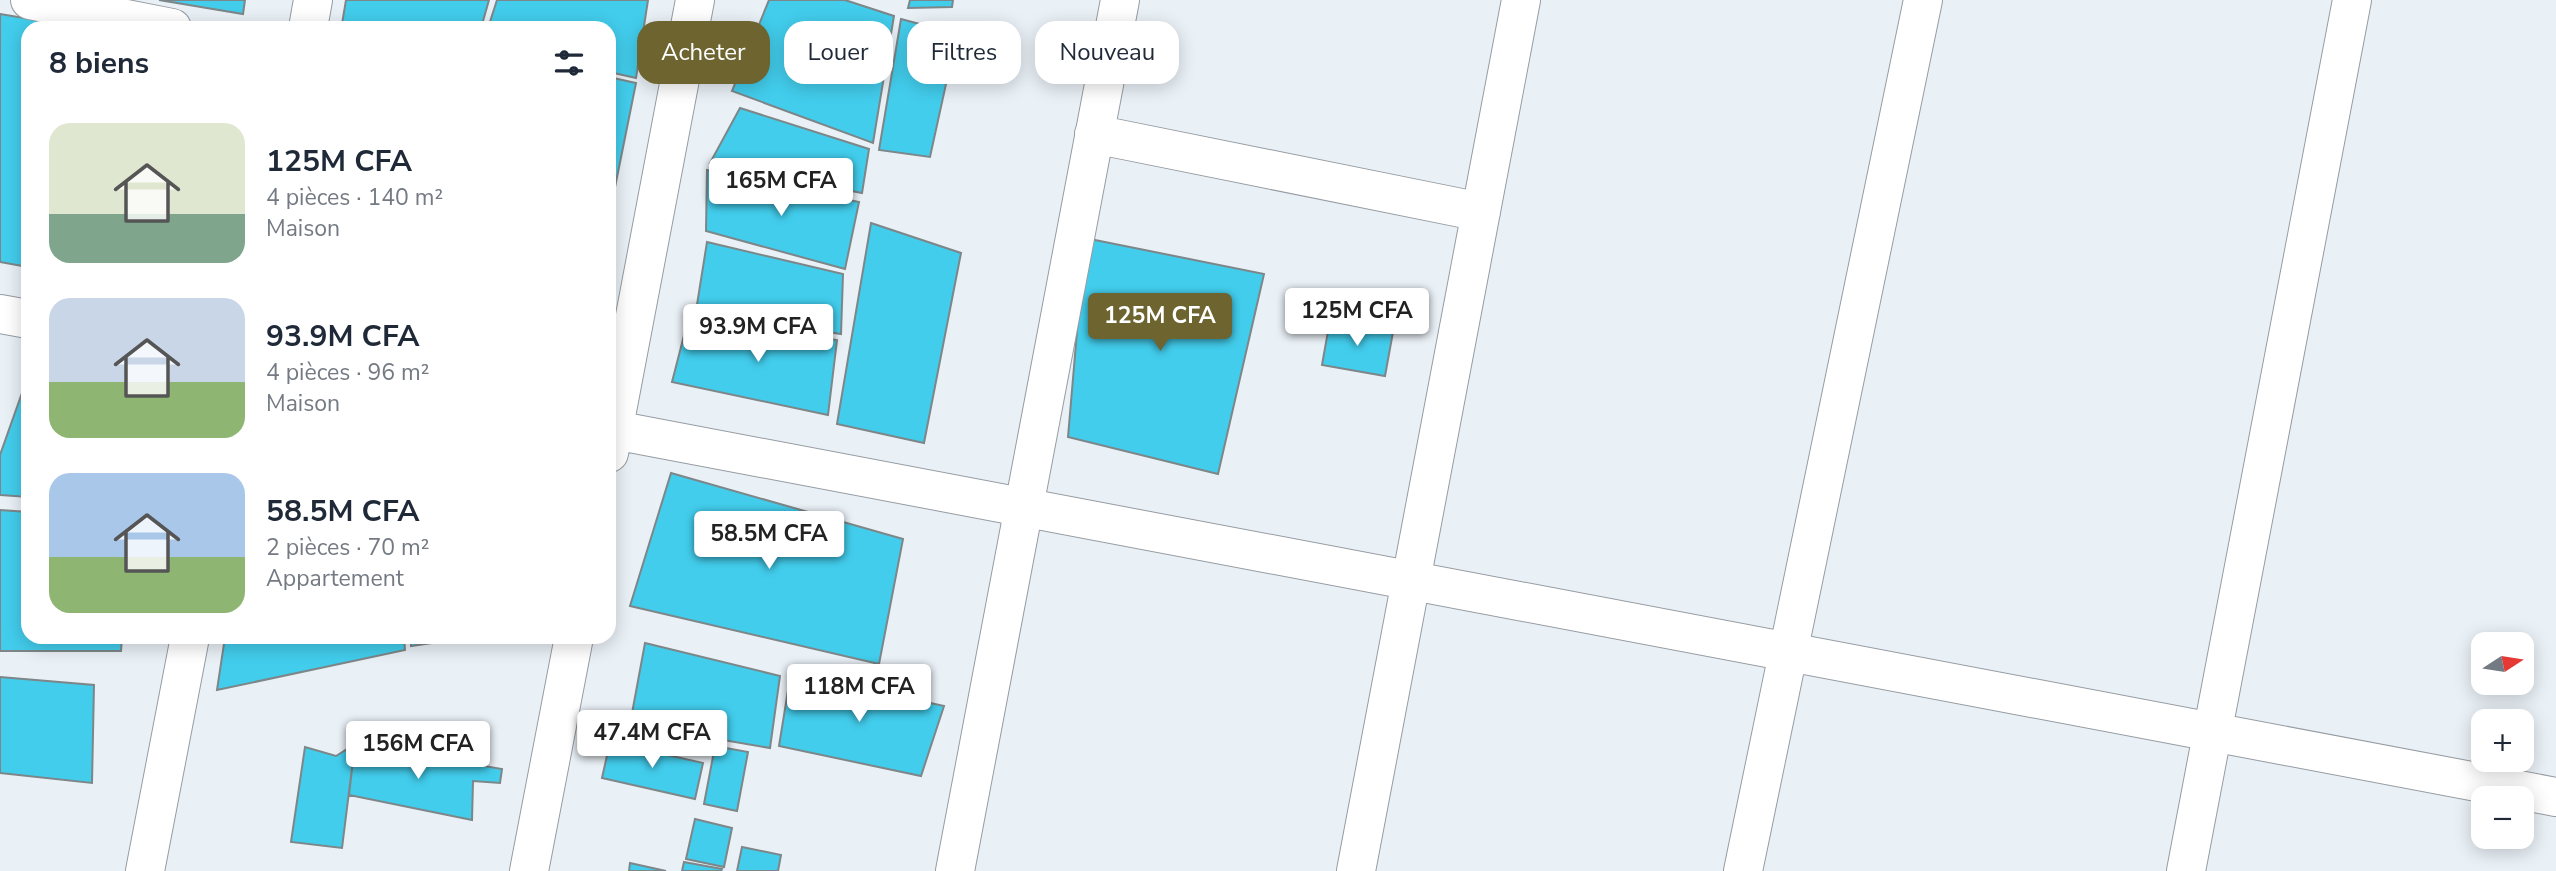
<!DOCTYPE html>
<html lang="fr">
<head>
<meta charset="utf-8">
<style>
	body { margin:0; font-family:"Nunito Sans",sans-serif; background:#f2f2f3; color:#1f2937; height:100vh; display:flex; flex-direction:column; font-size:26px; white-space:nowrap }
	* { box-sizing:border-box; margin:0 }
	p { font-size:23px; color:#747a83 }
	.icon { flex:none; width:38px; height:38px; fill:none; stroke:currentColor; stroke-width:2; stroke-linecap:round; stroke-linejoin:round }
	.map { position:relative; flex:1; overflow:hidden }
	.panel { position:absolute; left:21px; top:21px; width:595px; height:623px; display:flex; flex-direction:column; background:#fff; border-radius:21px; box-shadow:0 4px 18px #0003 }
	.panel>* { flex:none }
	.guide { position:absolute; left:637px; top:21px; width:665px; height:63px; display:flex; gap:14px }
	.needle { width:46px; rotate:78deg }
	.tools { position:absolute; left:2471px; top:632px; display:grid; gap:14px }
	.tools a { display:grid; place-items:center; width:63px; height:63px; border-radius:14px; background:#fff; box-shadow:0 4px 18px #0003; font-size:35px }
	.price { position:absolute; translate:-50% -60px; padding:0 16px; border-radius:7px; background:#fff; color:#222; font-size:23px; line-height:46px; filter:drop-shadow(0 2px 4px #0008) }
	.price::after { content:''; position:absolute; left:50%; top:42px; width:21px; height:16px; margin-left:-10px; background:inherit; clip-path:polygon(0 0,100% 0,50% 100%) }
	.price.active { background:#6d6430; color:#fff }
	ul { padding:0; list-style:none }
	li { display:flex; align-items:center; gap:21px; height:175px; padding:0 28px }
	li span { display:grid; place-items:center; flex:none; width:196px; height:140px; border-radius:21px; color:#555 }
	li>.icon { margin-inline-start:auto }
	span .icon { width:84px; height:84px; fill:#fffc; stroke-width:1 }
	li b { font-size:30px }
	h2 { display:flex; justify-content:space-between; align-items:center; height:84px; padding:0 28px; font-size:30px }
	.tag { padding:0 24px; border-radius:21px; background:#fff; box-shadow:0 4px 18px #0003; font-size:24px; line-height:63px }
	.tag.active { background:#6d6430; color:#fff }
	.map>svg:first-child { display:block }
	.building { fill:#42cdec; stroke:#7d8688; stroke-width:2 }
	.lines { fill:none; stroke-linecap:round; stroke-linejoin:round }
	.minor-casing { stroke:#969ca2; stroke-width:40 }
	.minor { stroke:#fff; stroke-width:38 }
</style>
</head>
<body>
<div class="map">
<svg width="2556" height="871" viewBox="0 0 2556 871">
	<rect width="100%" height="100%" fill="#e9f0f6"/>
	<!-- building -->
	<path class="building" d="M159 0H245L243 14Z
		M346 0H489L481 28H372L342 24Z
		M497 0H648L636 78 609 72V28H488Z
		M769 0H845L894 16 873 143 732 91Z
		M910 0H953L952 7 908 8Z
		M0 14 84 28H28V267L0 262Z
		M901 19 957 34 930 157 879 150Z
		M609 77 636 83 609 217Z
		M740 108 869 149 862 193 710 163Z
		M707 170 859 202 845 269 706 231Z
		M871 223 961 253 924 443 837 424Z
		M1085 238 1264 274 1218 474 1068 437Z
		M707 242 843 274 841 334 696 311Z
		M689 316 837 340 828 415 672 382Z
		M1330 320 1393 332 1385 376 1322 365Z
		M28 376V497L0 495V455Z
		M671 473 903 539 879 664 630 606Z
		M0 510 28 512V637H122L121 651H0Z
		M225 637H404L405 650 217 690Z
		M411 637H472L411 646Z
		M645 643 780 676 770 748 630 724Z
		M791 672 944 706 921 776 779 746Z
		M0 677 94 685 92 783 0 773Z
		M610 742 703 763 695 799 602 778Z
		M355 744 502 769 500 783 473 781 472 820 349 795Z
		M355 744 342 848 291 842 305 747 336 756Z
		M715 746 748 752 737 811 704 804Z
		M695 819 732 828 724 867 686 859Z
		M742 847 781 855 778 871H737Z
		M684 862 722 869 721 871H682Z
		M630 863 666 871H629Z"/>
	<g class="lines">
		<!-- minor casing -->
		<g class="minor-casing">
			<path id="minor" d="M30 0 172 28
				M308 28 313 0
				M1094 134 1481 212
				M0 314 28 319
				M609 429 2556 797
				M609 453 695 0
				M145 871 190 637
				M529 871 574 637
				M955 871 1120 0
				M1356 871 1521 0
				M1743 871 1923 0
				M2186 871 2352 0"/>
		</g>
		<!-- minor -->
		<use href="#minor" class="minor"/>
	</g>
</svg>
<div class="tools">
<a><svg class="needle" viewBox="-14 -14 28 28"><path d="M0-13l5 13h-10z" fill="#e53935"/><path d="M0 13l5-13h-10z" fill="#747a83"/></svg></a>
<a>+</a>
<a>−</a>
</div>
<b class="price" style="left:781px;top:218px">165M CFA</b>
<b class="price" style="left:1357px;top:348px">125M CFA</b>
<b class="price active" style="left:1160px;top:353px">125M CFA</b>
<b class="price" style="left:758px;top:364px">93.9M CFA</b>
<b class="price" style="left:769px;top:571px">58.5M CFA</b>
<b class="price" style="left:859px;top:724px">118M CFA</b>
<b class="price" style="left:652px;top:770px">47.4M CFA</b>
<b class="price" style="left:418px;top:781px">156M CFA</b>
<div class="guide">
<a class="tag active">Acheter</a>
<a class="tag">Louer</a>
<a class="tag">Filtres</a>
<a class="tag">Nouveau</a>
</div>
<section class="panel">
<h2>8 biens<svg class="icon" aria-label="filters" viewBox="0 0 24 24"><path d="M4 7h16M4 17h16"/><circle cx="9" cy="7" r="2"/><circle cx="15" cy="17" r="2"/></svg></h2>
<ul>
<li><span style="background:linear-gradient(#dfe7d0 65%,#7fa58c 0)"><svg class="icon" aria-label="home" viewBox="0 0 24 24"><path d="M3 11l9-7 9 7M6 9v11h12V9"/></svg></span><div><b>125M CFA</b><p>4 pièces · 140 m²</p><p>Maison</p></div></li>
<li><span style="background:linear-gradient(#c9d6e8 60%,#8fb573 0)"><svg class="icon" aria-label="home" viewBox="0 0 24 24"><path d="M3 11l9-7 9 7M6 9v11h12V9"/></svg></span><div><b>93.9M CFA</b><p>4 pièces · 96 m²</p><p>Maison</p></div></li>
<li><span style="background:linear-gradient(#a9c7e8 60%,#8fb573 0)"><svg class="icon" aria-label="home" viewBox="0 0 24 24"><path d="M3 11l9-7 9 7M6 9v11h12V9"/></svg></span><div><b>58.5M CFA</b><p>2 pièces · 70 m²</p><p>Appartement</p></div></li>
</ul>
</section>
</div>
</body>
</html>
